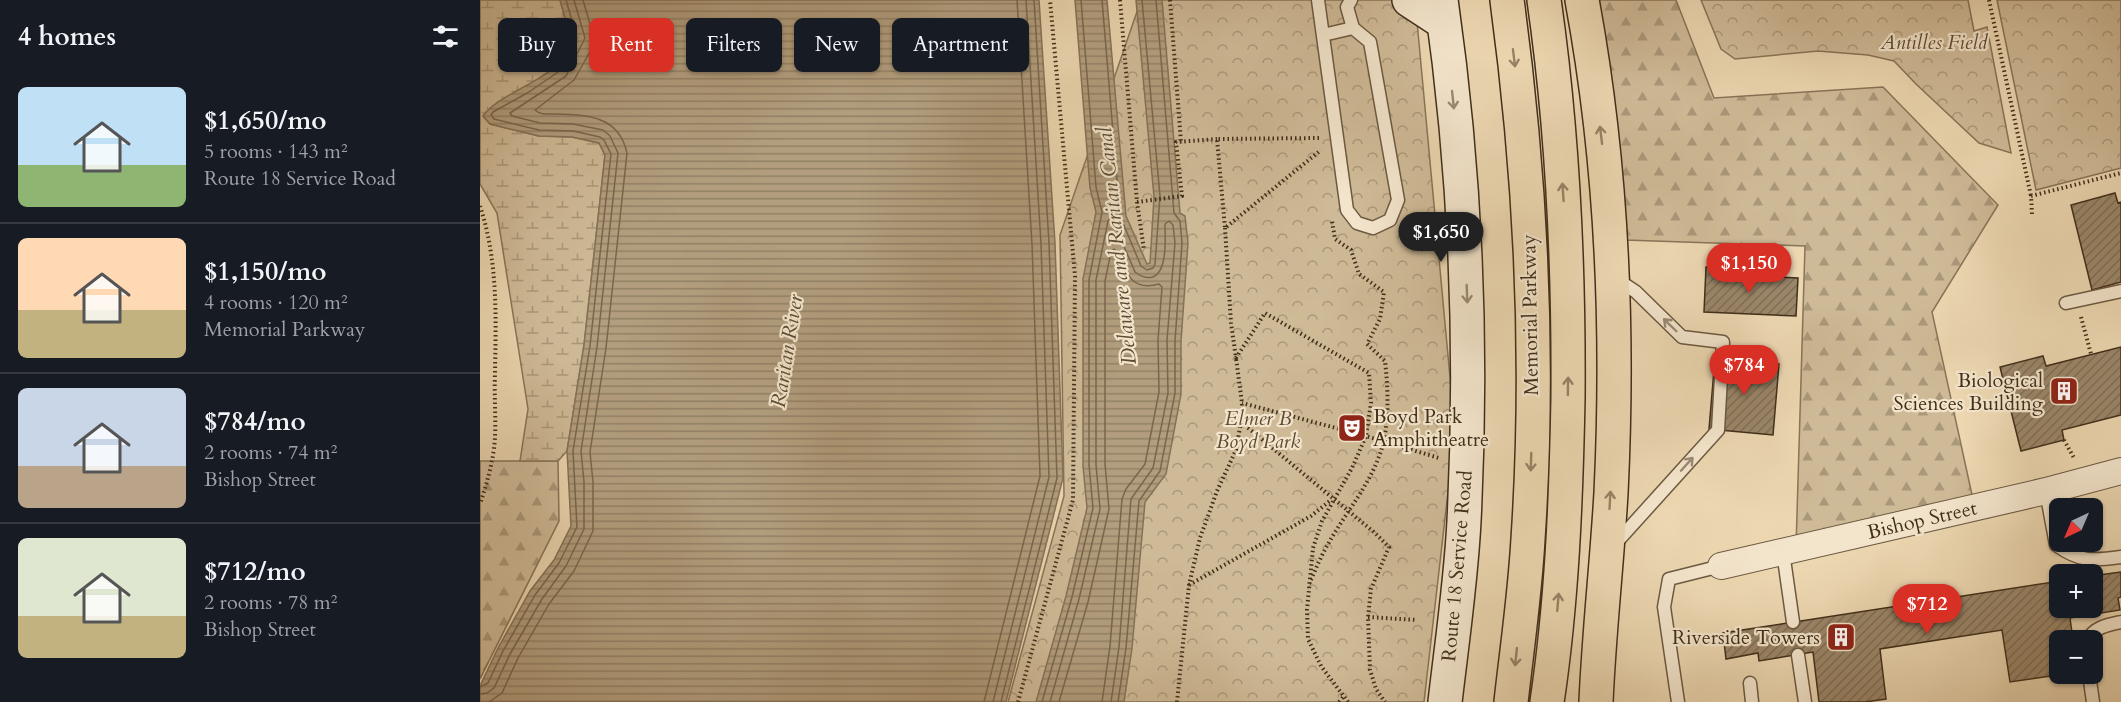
<!DOCTYPE html>
<html lang="en">
<head>
<meta charset="utf-8">
<style>
	body { margin:0; font-family:Cardo,serif; background:#242831; color:#f1f3f6; height:100vh; display:flex; flex-direction:column; font-size:22px; white-space:nowrap }
	* { box-sizing:border-box; margin:0 }
	p { font-size:20px; color:#9ea1a6 }
	.icon { flex:none; width:33px; height:33px; fill:none; stroke:currentColor; stroke-width:2; stroke-linecap:round; stroke-linejoin:round }
	.map { position:relative; flex:1; overflow:hidden }
	.drawer { display:flex; flex-direction:column; background:#171b24; width:480px }
	.drawer>* { flex:none }
	.hud { position:absolute; left:18px; top:18px; width:570px; height:54px; display:flex; gap:12px }
	.needle { width:39px; rotate:224deg }
	.tools { position:absolute; left:1569px; top:498px; display:grid; gap:12px }
	.tools a { display:grid; place-items:center; width:54px; height:54px; border-radius:9px; background:#171b24; box-shadow:0 2px 4px #0004; font-size:30px }
	.price { position:absolute; translate:-50% -51px; padding:0 14px; border-radius:21px; background:#d93025; color:#fff; font-size:20px; line-height:39px; filter:drop-shadow(0 2px 3px #0008) }
	.price::after { content:''; position:absolute; left:50%; top:36px; width:18px; height:14px; margin-left:-9px; background:inherit; clip-path:polygon(0 0,100% 0,50% 100%) }
	.price.active { background:#222; color:#fff }
	ul { padding:0; list-style:none }
	li { display:flex; align-items:center; gap:18px; height:150px; padding:0 18px }
	li+li { border-top:2px solid #363941 }
	li span { display:grid; place-items:center; flex:none; width:168px; height:120px; border-radius:9px; color:#555 }
	li>.icon { margin-inline-start:auto }
	span .icon { width:72px; height:72px; fill:#fffc; stroke-width:1 }
	li b { font-size:26px }
	h2 { display:flex; justify-content:space-between; align-items:center; height:72px; padding:0 18px; font-size:26px }
	.chip { padding:0 21px; border-radius:9px; background:#171b24; box-shadow:0 2px 4px #0004; font-size:21px; line-height:54px }
	.chip.active { background:#d93025; color:#fff }
	main { display:flex; flex:1; min-height:0 }
	.map>svg:first-child { display:block }
	.forest { fill:url(#forest-firs); stroke:#887458; stroke-width:1.5 }
	.wetland { fill:url(#wetland-marsh); stroke:#887458; stroke-width:1.5 }
	.park { fill:url(#park-crowns); stroke:#887458; stroke-width:1.5 }
	.water { fill:url(#water-rules); stroke:#857256; stroke-width:1.5 }
	.lines { fill:none; stroke-linecap:round; stroke-linejoin:round }
	.shore { stroke:#7a664c; stroke-width:1.5 }
	.building { fill:url(#building-hatch); stroke:#412f1a; stroke-width:1.5 }
	.service-casing { stroke:#6c5940; stroke-width:15 }
	.minor-casing { stroke:#6c5940; stroke-width:28 }
	.secondary-casing { stroke:#412f1a; stroke-width:36 }
	.motorway-casing { stroke:#412f1a; stroke-width:36 }
	.path { stroke:#412f1a; stroke-width:4; stroke-dasharray:1.5 3; stroke-linecap:butt }
	.service { stroke:#f3e5cc; stroke-width:12 }
	.minor { stroke:#f3e5cc; stroke-width:26 }
	.secondary { stroke:#f3e5cc; stroke-width:33 }
	.motorway { stroke:#ecd7b1; stroke-width:33 }
	.oneway { stroke:#968366 }
	.oneway2 { stroke:#9a8a73 }
	.labels { text-anchor:middle; dominant-baseline:central; stroke-width:4.5; stroke-linejoin:round; paint-order:stroke }
	.park-label { font-size:20px; font-style:italic; fill:#5d4b33; stroke:#f3e5cc }
	.street-label { font-size:20px; fill:#412f1a; stroke:#f3e5cc }
	.poi-label { font-size:20px; fill:#412f1a; stroke:#f3e5cc; text-anchor:end }
	.water-label { font-size:21px; font-style:italic; fill:#5d4b33; stroke:#f3e5cc }
</style>
</head>
<body>
<main>
<section class="drawer">
<h2>4 homes<svg class="icon" aria-label="filters" viewBox="0 0 24 24"><path d="M4 7h16M4 17h16"/><circle cx="9" cy="7" r="2"/><circle cx="15" cy="17" r="2"/></svg></h2>
<ul>
<li><span style="background:linear-gradient(#bfe0f5 65%,#8fb573 0)"><svg class="icon" aria-label="home" viewBox="0 0 24 24"><path d="M3 11l9-7 9 7M6 9v11h12V9"/></svg></span><div><b>$1,650/mo</b><p>5 rooms · 143 m²</p><p>Route 18 Service Road</p></div></li>
<li><span style="background:linear-gradient(#ffd9b3 60%,#c2b280 0)"><svg class="icon" aria-label="home" viewBox="0 0 24 24"><path d="M3 11l9-7 9 7M6 9v11h12V9"/></svg></span><div><b>$1,150/mo</b><p>4 rooms · 120 m²</p><p>Memorial Parkway</p></div></li>
<li><span style="background:linear-gradient(#c9d6e8 65%,#b9a48a 0)"><svg class="icon" aria-label="home" viewBox="0 0 24 24"><path d="M3 11l9-7 9 7M6 9v11h12V9"/></svg></span><div><b>$784/mo</b><p>2 rooms · 74 m²</p><p>Bishop Street</p></div></li>
<li><span style="background:linear-gradient(#dfe7d0 65%,#c2b280 0)"><svg class="icon" aria-label="home" viewBox="0 0 24 24"><path d="M3 11l9-7 9 7M6 9v11h12V9"/></svg></span><div><b>$712/mo</b><p>2 rooms · 78 m²</p><p>Bishop Street</p></div></li>
</ul>
</section>
<div class="map">
<svg width="1641" height="702" viewBox="0 0 1641 702">
	<defs>
		<pattern id="forest-firs" width="22" height="20" patternUnits="userSpaceOnUse" patternTransform="scale(1.5)"><rect width="22" height="20" fill="#cfba97"/><path d="M5 1l3.5 6h-7zM16 11l3.5 6h-7z" fill="#aa987a"/></pattern>
		<pattern id="wetland-marsh" width="20" height="14" patternUnits="userSpaceOnUse" patternTransform="scale(1.5)"><rect width="20" height="14" fill="#cfba97"/><path d="M1 5h8M5 5V1M11 12h8M15 12V8" fill="none" stroke="#aa987a"/></pattern>
		<pattern id="park-crowns" width="20" height="18" patternUnits="userSpaceOnUse" patternTransform="scale(1.5)"><rect width="20" height="18" fill="#cfba97"/><path d="M2 6a3 3 0 1 1 6 0M12 15a3 3 0 1 1 6 0" fill="none" stroke="#aa987a"/></pattern>
		<pattern id="water-rules" width="6" height="5" patternUnits="userSpaceOnUse" patternTransform="scale(1.5)"><rect width="6" height="5" fill="#b29e7e"/><path d="M0 2.5h6" fill="none" stroke="#928166"/></pattern>
		<pattern id="building-hatch" width="6" height="6" patternUnits="userSpaceOnUse" patternTransform="scale(1.5)"><rect width="6" height="6" fill="#9a8669"/><path d="M-1 1l2-2M0 6l6-6M5 7l2-2" fill="none" stroke="#7f6e56"/></pattern>
	</defs>
	<rect width="100%" height="100%" fill="#ecd7b1"/>
	<filter id="stains"><feTurbulence type="fractalNoise" baseFrequency=".00333" numOctaves="4"/><feColorMatrix values="0 0 0 0 .2 0 0 0 0 .09 0 0 0 0 .02 0 0 0 .5 -.17"/></filter>
	<radialGradient id="worn" r=".72"><stop offset=".6" stop-color="#630" stop-opacity="0"/><stop offset="1" stop-color="#630" stop-opacity=".3"/></radialGradient>
	<!-- forest -->
	<path class="forest" d="M1111 0H1196L1234 98 1403 87 1518 205 1452 312 1494 504 1316 548 1325 246 1145 240Z
		M0 461H78L79 521 0 679Z"/>
	<!-- wetland -->
	<path class="wetland" d="M0 0H80L91 38 77 66 3 116 10 124 59 136 92 137 119 143 125 155 104 345 87 451 78 461H40L48 409 17 213 0 184Z"/>
	<!-- park -->
	<path class="park" d="M661 0H935L975 431 944 702H528L584 496 580 235Z
		M1221 0H1488L1494 31 1507 27 1531 153 1499 143 1436 84 1414 61 1388 55 1338 51 1255 59 1241 49Z
		M1517 0H1641V168L1556 190Z"/>
	<!-- water -->
	<path class="water" d="M80 0H559L575 243 583 478 526 702H0V686L18 648 50 591 74 560 91 526 87 451 104 345 125 155 119 143 92 137 59 136 10 124 3 116C16 97 56 84 75 67 82 61 87 47 91 38Z
		M595 0H627L646 216 667 264 670 263 674 197 656 0H682L700 213 705 216 708 243 701 341V394L686 474 665 502 652 648 644 702H556L586 596 607 508 603 466V279L616 212 610 188Z"/>
	<g class="lines">
		<!-- shore -->
		<path class="shore" d="M622 0 640 216 661 266 667 270 673 268 675 264 680 196 662 0
			M0 687 8 683 23 651 55 595 79 563 97 527 93 451 110 346 131 154 124 140 120 137 93 131 59 130 14 119 11 115 13 112 49 92 81 70 97 38 86 0
			M0 694 7 693 14 688 30 654 62 599 86 566 104 529V482L101 451 117 347 138 153 130 136 123 130 93 124 60 123 32 116 30 113 86 76 105 38 94 0
			M9 702 22 693 38 658 69 604 94 571 113 531V482L110 452 126 348 147 153C139 116 108 115 76 114 68 114 60 115 55 110L94 80 112 48 113 34 103 0
			M504 702 560 476 552 244 537 0
			M513 702 569 477 561 244 546 0
			M521 702 577 478 569 243 554 0
			M562 702 592 597 613 508 609 465V280L622 212 616 187 601 0
			M570 702 599 599 620 509 616 465V280L628 221 630 219 633 221 655 272C660 276 666 279 673 277 688 271 685 237 685 224L689 221 693 225 695 243 687 340 688 393 673 468 651 499 639 647 631 702
			M579 702 608 602 629 509 625 464V281L631 252 634 249 636 251C646 272 651 292 679 284L682 287 678 340 679 392 665 464 646 489 642 499 630 646 622 702
			M638 702 646 648 659 501 680 471 695 393V341L702 243 700 221 694 213 676 0"/>
	</g>
	<!-- building -->
	<path class="building" d="M1635 193 1638 203 1641 202V282L1612 290 1591 205Z
		M1226 267 1253 269 1252 275 1318 278 1316 316 1224 312Z
		M1641 347V415L1582 430 1584 440 1541 451 1520 367 1563 356 1566 366Z
		M1235 358 1299 364 1293 435 1229 429Z
		M1641 572V597L1638 598 1640 610 1590 618 1593 640H1580V674H1585L1530 682 1522 630 1400 649 1406 699 1385 702H1339L1333 652 1279 661 1278 653 1246 659 1243 633 1580 581V608H1612V576Z"/>
	<g class="lines">
		<!-- service casing -->
		<g class="service-casing">
			<path id="service" d="M838 0 867 210 877 223 893 228 910 220 918 200 890 42 873 28 867 7 871 0
				M843 35 873 28
				M1586 303 1641 291
				M1566 491 1576 545C1600 562 1613 561 1641 557
				M1135 544 1238 430 1243 342 1202 337 1156 292 1135 278
				M1303 552 1313 622
				M1607 640C1615 627 1627 625 1641 622
				M1318 655 1325 702
				M1609 674 1613 702
				M1270 683 1272 702
				M1198 702 1184 607 1189 579 1241 566"/>
		</g>
		<!-- minor casing -->
		<g class="minor-casing">
			<path id="minor" d="M1241 566 1566 491 1641 471"/>
		</g>
		<!-- secondary casing -->
		<g class="secondary-casing">
			<path id="secondary" d="M929 0 964 23
				M961 0C986 174 993 345 984 521 981 581 972 642 965 702"/>
		</g>
		<!-- motorway casing -->
		<g class="motorway-casing">
			<path id="motorway" d="M1027 0C1051 178 1060 360 1048 539 1045 594 1037 648 1031 702
				M1064 0C1083 132 1089 266 1088 399 1086 500 1082 602 1067 702
				M1102 0C1132 162 1139 329 1131 493 1127 563 1119 632 1116 702"/>
		</g>
		<!-- path -->
		<path class="path" d="M640 0 657 202 664 250
			M690 0 701 142
			M1509 0 1551 196
			M839 138 737 139 745 228 841 150
			M657 202 702 196 696 142 737 139
			M0 206C18 261 16 316 15 373 14 395 16 416 15 437 14 459 7 483 0 504
			M1552 214 1551 196 1641 173
			M745 228 751 323 756 358 785 313 889 373 891 403 886 436 762 403
			M1601 317 1611 354
			M761 422 895 533 909 547 891 589 888 617 890 670 896 689 905 702
			M1584 440 1594 458
			M829 584C835 571 840 558 847 546 866 511 895 480 904 440 909 414 908 387 905 361L887 344 900 319 904 292 879 274 871 250 855 239 852 221
			M709 585 831 516 851 500
			M888 617 937 620
			M538 702 593 500 595 276 570 0
			M697 702 709 585 720 538 737 491 756 450 761 422 762 403 756 358
			M859 702 864 696
			M868 702 841 666 828 639 827 610 833 548 842 521 872 468 886 436 959 458"/>
		<!-- service -->
		<use href="#service" class="service"/>
		<!-- minor -->
		<use href="#minor" class="minor"/>
		<!-- secondary -->
		<use href="#secondary" class="secondary"/>
		<!-- motorway -->
		<use href="#motorway" class="motorway"/>
	</g>
	<!-- one-way arrows -->
	<defs><path id="oneway-shaft" d="M-6 0H5M1.5-3L5.5 0L1.5 3" fill="none" stroke-width="1.6" stroke-linecap="round" stroke-linejoin="round" transform="scale(1.5)"/></defs>
	<g class="oneway">
		<use href="#oneway-shaft" transform="translate(1034 58) rotate(83)"/>
		<use href="#oneway-shaft" transform="translate(1121 135) rotate(-97)"/>
		<use href="#oneway-shaft" transform="translate(1083 192) rotate(-94)"/>
		<use href="#oneway-shaft" transform="translate(1088 386) rotate(-89)"/>
		<use href="#oneway-shaft" transform="translate(1051 462) rotate(92)"/>
		<use href="#oneway-shaft" transform="translate(1130 500) rotate(-87)"/>
		<use href="#oneway-shaft" transform="translate(1078 602) rotate(-85)"/>
		<use href="#oneway-shaft" transform="translate(1036 657) rotate(96)"/>
	</g>
	<g class="oneway2">
		<use href="#oneway-shaft" transform="translate(973 100) rotate(84)"/>
		<use href="#oneway-shaft" transform="translate(987 294) rotate(88)"/>
		<use href="#oneway-shaft" transform="translate(1190 325) rotate(-136)"/>
		<use href="#oneway-shaft" transform="translate(1207 464) rotate(-48)"/>
	</g>
	<!-- icons -->
	<defs>
		<g id="building-square" transform="scale(1.5)"><rect x="-9" y="-9" width="18" height="18" rx="4" fill="#8f2418" stroke="#f3e5cc"/><path d="M-4-6H4V6H1V3H-1V6H-4ZM-2.5-4.3h1.7v1.8h-1.7ZM.8-4.3h1.7v1.8H.8ZM-2.5-1h1.7V.8h-1.7ZM.8-1h1.7V.8H.8Z" fill="#fff"/></g>
		<g id="theatre-square" transform="scale(1.5)"><rect x="-9" y="-9" width="18" height="18" rx="4" fill="#8f2418" stroke="#f3e5cc"/><path d="M-5-5.5Q0-4 5-5.5V0Q5 5 0 6Q-5 5-5 0ZM-3.3-2.5H-1v1.5H-3.3ZM1-2.5H3.3v1.5H1ZM-2.8 1Q0 5.5 2.8 1Z" fill="#fff"/></g>
	</defs>
	<g fill-rule="evenodd">
		<use href="#building-square" x="1584" y="391"/>
		<use href="#theatre-square" x="872" y="428"/>
		<use href="#building-square" x="1361" y="637"/>
	</g>
	<g class="labels">
		<!-- park labels -->
		<g class="park-label">
			<text x="1454" y="42">Antilles Field</text>
			<text x="778" y="418">Elmer B<tspan x="778" dy="23">Boyd Park</tspan></text>
		</g>
		<!-- street labels -->
		<g class="street-label">
			<text transform="translate(1050 315) rotate(-91)">Memorial Parkway</text>
			<text transform="translate(1442 520) rotate(-13)">Bishop Street</text>
			<text transform="translate(977 566) rotate(-85)">Route 18 Service Road</text>
		</g>
		<!-- poi labels -->
		<g class="poi-label">
			<text x="1563" y="380">Biological<tspan x="1563" dy="23">Sciences Building</tspan></text>
			<text x="893" y="416" text-anchor="start">Boyd Park<tspan x="893" dy="23">Amphitheatre</tspan></text>
			<text x="1340" y="637">Riverside Towers</text>
		</g>
		<!-- water labels -->
		<g class="water-label">
			<text transform="translate(637 246) rotate(-96)">Delaware and Raritan Canal</text>
			<text transform="translate(307 351) rotate(-81)">Raritan River</text>
		</g>
	</g>
	<rect width="100%" height="100%" filter="url(#stains)"/>
	<rect width="100%" height="100%" fill="url(#worn)"/>
</svg>
<div class="tools">
<a><svg class="needle" viewBox="-14 -14 28 28"><path d="M0-13l5 13h-10z" fill="#e53935"/><path d="M0 13l5-13h-10z" fill="#9ea1a6"/></svg></a>
<a>+</a>
<a>−</a>
</div>
<b class="price active" style="left:961px;top:263px">$1,650</b>
<b class="price" style="left:1269px;top:294px">$1,150</b>
<b class="price" style="left:1264px;top:396px">$784</b>
<b class="price" style="left:1447px;top:635px">$712</b>
<div class="hud">
<a class="chip">Buy</a>
<a class="chip active">Rent</a>
<a class="chip">Filters</a>
<a class="chip">New</a>
<a class="chip">Apartment</a>
</div>
</div>
</main>
</body>
</html>
